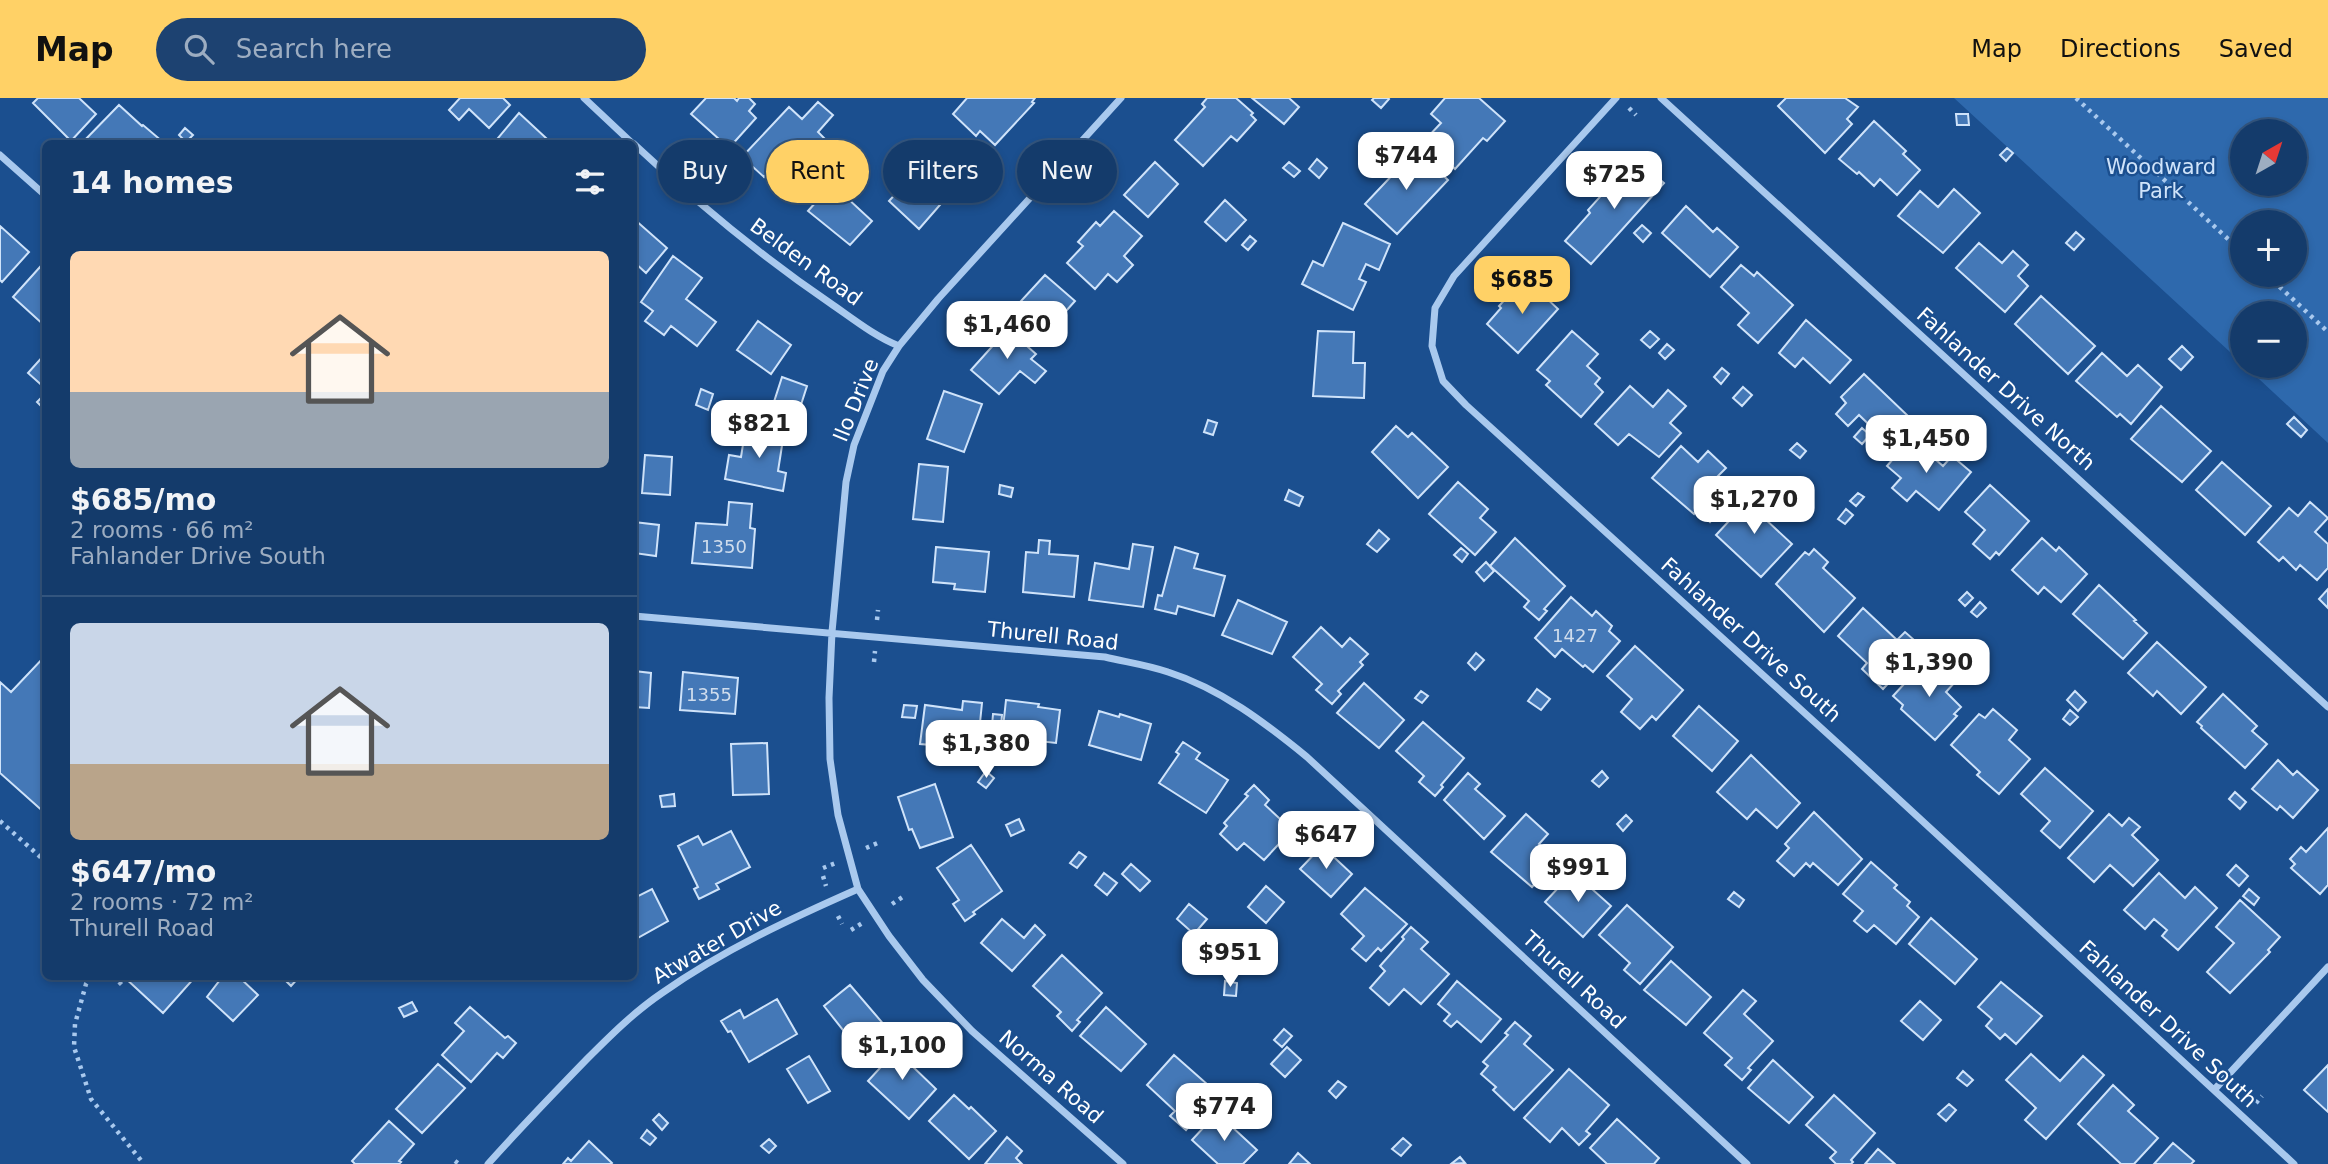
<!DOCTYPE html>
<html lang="en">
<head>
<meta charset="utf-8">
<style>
	body { margin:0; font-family:"DejaVu Sans",sans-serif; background:#1d4271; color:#f1f3f6; height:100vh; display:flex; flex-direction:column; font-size:26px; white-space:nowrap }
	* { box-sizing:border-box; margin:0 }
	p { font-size:23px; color:#9dadc1 }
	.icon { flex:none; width:38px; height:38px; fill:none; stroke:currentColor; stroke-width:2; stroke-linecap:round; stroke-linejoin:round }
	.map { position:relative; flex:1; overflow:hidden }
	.drawer { position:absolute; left:42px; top:42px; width:595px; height:840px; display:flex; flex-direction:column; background:#143b6b; border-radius:10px; box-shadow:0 4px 10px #0003,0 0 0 2px #33557e }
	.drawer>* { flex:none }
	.guide { position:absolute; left:658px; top:42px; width:665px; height:63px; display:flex; gap:14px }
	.needle { width:46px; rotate:39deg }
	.buttons { position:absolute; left:2230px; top:21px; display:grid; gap:14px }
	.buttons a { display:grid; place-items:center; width:77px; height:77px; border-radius:50%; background:#143b6b; box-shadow:0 4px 10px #0003,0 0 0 2px #33557e; font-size:35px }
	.price { position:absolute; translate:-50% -60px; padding:0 16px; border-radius:14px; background:#fff; color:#222; font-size:23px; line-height:46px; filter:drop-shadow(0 2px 4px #0008) }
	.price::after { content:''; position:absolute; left:50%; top:42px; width:21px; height:16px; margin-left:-10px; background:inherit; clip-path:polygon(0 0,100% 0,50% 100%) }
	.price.selected { background:#ffd166; color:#111 }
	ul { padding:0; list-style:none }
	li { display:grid; align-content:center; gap:14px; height:371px; padding:0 28px }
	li+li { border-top:2px solid #33557e }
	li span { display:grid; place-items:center; height:217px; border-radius:10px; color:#555 }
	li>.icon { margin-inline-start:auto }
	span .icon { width:126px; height:126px; fill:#fffc; stroke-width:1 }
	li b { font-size:30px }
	h2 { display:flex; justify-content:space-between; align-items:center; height:84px; padding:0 28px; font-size:30px }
	.tag { padding:0 24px; border-radius:32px; background:#143b6b; box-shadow:0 4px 10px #0003,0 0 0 2px #33557e; font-size:24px; line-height:63px }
	.tag.selected { background:#ffd166; color:#111 }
	header { display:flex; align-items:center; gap:42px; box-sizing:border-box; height:98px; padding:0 35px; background:#ffd166; color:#111 }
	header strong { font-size:33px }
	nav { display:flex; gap:38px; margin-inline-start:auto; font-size:24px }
	.search { width:490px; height:63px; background:#1d4271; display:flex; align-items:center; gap:18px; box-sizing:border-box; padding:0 24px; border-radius:38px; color:#9dadc1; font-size:26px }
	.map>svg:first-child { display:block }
	.green { fill:#2e69ad; fill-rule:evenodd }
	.building { fill:#4478b7; stroke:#cfe3fa; stroke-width:2 }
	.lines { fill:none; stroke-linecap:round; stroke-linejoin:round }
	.path { stroke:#a9c9ee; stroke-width:4.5; stroke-dasharray:3.5 5; stroke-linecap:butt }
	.minor { stroke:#a9c9ee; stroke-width:7 }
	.labels { text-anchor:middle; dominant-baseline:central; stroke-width:5; stroke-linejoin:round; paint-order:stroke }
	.number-label { font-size:18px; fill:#d0dded }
	.park-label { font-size:21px; fill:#cfe3fa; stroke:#1b4f8f }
	.street-label { font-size:21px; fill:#fff; stroke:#1b4f8f }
</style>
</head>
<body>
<header>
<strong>Map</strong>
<div class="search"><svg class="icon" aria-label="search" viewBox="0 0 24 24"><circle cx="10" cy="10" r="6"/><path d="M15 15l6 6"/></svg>Search here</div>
<nav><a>Map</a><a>Directions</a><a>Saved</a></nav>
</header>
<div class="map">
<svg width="2328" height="1066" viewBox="0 0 2328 1066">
	<rect width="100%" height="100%" fill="#1b4f8f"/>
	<!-- green -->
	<path class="green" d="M1954 0H2328V345L2245 268H2294V215H2242V265ZM2242 33H2294V86H2242ZM2242 124H2294V177H2242Z"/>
	<!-- building -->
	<path class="building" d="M38 0H79L96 16 71 43 33 5Z
		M460 0H503L510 7 489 30 469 11 459 22 449 12Z
		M706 0H734L737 3 739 0H749L755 6 749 13 756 20 729 50 691 16Z
		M967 0H1035L1032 4 1034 5 995 47 980 33 976 38 953 16Z
		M1207 0H1236L1253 15 1251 17 1256 22 1237 43 1231 38 1203 68 1175 42 1205 9 1202 6Z
		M1252 0H1289L1299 9 1284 26Z
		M1374 0H1388L1389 1 1381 10 1372 2Z
		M1445 0H1479L1505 23 1487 43 1483 40 1455 71 1425 42 1441 25 1431 16Z
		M1786 0H1845L1858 9 1847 21 1852 26 1825 55 1778 8Z
		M818 4 833 17 818 34 830 46 807 72 787 54 764 79 742 59 789 9 802 21Z
		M119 7 142 28 143 27 163 44 81 46Z
		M519 15 546 40 540 46H493Z
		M1956 16H1968L1969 27H1957Z
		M1874 23 1906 53 1903 56 1920 72 1897 97 1880 81 1874 88 1859 74 1857 76 1839 61Z
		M185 30 193 37 186 44 179 37Z
		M2007 50 2013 55 2006 63 2000 57Z
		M1416 52 1448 82 1397 136 1365 106Z
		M1317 61 1327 70 1319 80 1309 71Z
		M1155 64 1178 86 1148 119 1124 97Z
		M1289 64 1300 73 1294 79 1283 70Z
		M1640 64 1664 85 1591 166 1565 143 1590 115 1588 112 1627 69 1632 73Z
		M924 65 953 92 919 131 889 103Z
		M832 86 872 123 850 147 808 113Z
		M1954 91 1980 115 1943 155 1898 118 1920 93 1938 109Z
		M1225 102 1246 122 1226 143 1205 124Z
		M1686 108 1713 134 1717 130 1738 149 1710 179 1662 135Z
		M1114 113 1142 138 1124 158 1133 167 1117 184 1108 176 1095 191 1067 165 1083 148 1078 144 1096 124 1100 128Z
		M634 121 667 150 646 175 634 164Z
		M1343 125 1390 146 1379 172 1366 166 1359 181 1366 184 1353 212 1302 186 1313 163 1323 168Z
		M1642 127 1651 135 1643 144 1634 135Z
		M0 128 29 154 2 184 0 182Z
		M2076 134 2084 141 2074 152 2066 145Z
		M1250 138 1256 143 1248 152 1242 147Z
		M1979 145 2002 165 2013 153 2028 167 2018 178 2028 188 2005 214 1956 170Z
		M673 158 702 180 686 201 716 224 697 248 671 228 664 237 645 223 653 213 641 204Z
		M1741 167 1754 178 1757 174 1793 207 1758 245 1738 227 1749 215 1721 189Z
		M40 169 46 174V229L13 199Z
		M1045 177 1075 203 1040 242 1010 215Z
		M1527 182 1558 211 1518 255 1487 226 1501 210 1499 208 1509 197 1512 199Z
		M2041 198 2095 248 2068 276 2015 226Z
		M1806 222 1851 262 1830 285 1803 260 1795 269 1779 255Z
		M758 223 791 247 771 276 737 252Z
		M1005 223 1013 230 1010 233 1036 256 1031 261 1046 273 1035 285 1020 273 999 296 971 272 998 242 992 236Z
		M1318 233 1354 234 1353 265H1365L1364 300 1313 298Z
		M1572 233 1598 256 1587 268 1600 280 1595 286 1603 294 1581 319 1546 287 1550 283 1537 272Z
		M1650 233 1659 241 1650 250 1641 242Z
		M1667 246 1674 252 1665 261 1659 255Z
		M2182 248 2193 259 2181 272 2169 261Z
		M2102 255 2127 278 2138 267 2162 289 2131 326 2120 316 2117 319 2076 283Z
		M45 256H46V291L28 275Z
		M1722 270 1729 276 1721 286 1714 279Z
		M1864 276 1908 318 1885 342 1859 317 1848 328 1836 316 1846 305 1841 299Z
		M782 279 807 288 798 316 773 307Z
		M1630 288 1653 309 1668 292 1686 308 1670 325 1681 335 1659 359 1629 336 1618 347 1595 326Z
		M1743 289 1752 297 1742 308 1733 300Z
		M701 291 713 296 708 312 696 307Z
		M944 293 982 306 964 354 927 341Z
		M46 295V312H45L37 304Z
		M2161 308 2211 353 2182 384 2131 341Z
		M2294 319 2307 332 2301 339 2287 326Z
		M1208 322 1217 325 1213 337 1204 334Z
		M746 328 784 335 778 373 786 375 783 393 725 381 729 357 741 359Z
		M1396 328 1408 339 1412 335 1448 369 1418 400 1372 354Z
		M1862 330 1870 337 1862 346 1854 339Z
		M1911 340 1943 368 1952 358 1971 374 1939 412 1916 393 1907 403 1892 390 1901 380 1887 368Z
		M1797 345 1806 353 1800 360 1790 352Z
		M1681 348 1698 364 1708 353 1726 370 1716 380 1734 397 1710 424 1697 412 1694 416 1652 380Z
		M645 357 672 359 670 397 642 395Z
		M2222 364 2271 408 2245 437 2196 392Z
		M919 366 948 369 943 424 913 421Z
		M1458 384 1488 411 1480 420 1496 434 1475 457 1429 416Z
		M1000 387 1013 390 1011 399 999 396Z
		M1990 387 2029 423 1999 457 1996 454 1990 461 1973 446 1985 432 1965 414Z
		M1289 392 1303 399 1299 408 1285 402Z
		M1755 395 1772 411 1764 420 1792 446 1761 479 1716 437Z
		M1858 395 1864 399 1856 408 1850 403Z
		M729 404 752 406 750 430 755 431 752 470 692 465 696 425 727 427Z
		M2310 404 2328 420 2315 434 2328 446V470L2317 482 2300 467 2296 472 2283 459 2279 463 2258 444 2289 410 2298 418Z
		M1846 411 1853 417 1845 426 1838 421Z
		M634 424 659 427 656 458 634 455Z
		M1379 432 1389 441 1377 454 1367 446Z
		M1515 440 1565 488 1544 511 1547 513 1539 522 1524 509 1529 503 1490 468Z
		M2042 440 2056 453 2059 449 2087 476 2061 504 2044 489 2038 496 2012 472Z
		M1039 442 1050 443 1049 456 1078 458 1074 499 1023 494 1026 454 1038 455Z
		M1133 446 1153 449 1143 509 1089 502 1095 465 1129 471Z
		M936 449 989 454 985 494 954 491 955 486 933 484Z
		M1175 449 1198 456 1194 470 1225 478 1214 518 1178 508 1176 516 1155 511 1158 497 1162 498Z
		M1461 450 1468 456 1462 464 1454 457Z
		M1814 451 1828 464 1823 470 1855 500 1824 534 1776 486 1805 454 1809 457Z
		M1486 464 1494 473 1484 483 1476 474Z
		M2099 487 2136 522 2134 523 2147 535 2123 561 2073 516Z
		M2328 491V510L2319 501Z
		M1967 494 1973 500 1965 508 1959 502Z
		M1571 499 1592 518 1596 513 1612 528 1609 533 1620 543 1593 574 1585 567 1583 569 1562 551 1555 559 1535 540Z
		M1238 502 1287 524 1272 556 1222 537Z
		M1980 504 1986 510 1977 519 1971 514Z
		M1863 510 1897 542 1905 534 1922 549 1883 591 1862 571 1867 565 1838 538Z
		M1321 529 1342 549 1350 540 1368 556 1360 564 1363 567 1338 593 1341 596 1332 606 1316 592 1322 586 1293 559Z
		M2157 544 2206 589 2181 616 2157 593 2153 598 2128 575Z
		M1635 548 1683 592 1656 622 1652 618 1640 631 1621 614 1632 601 1607 578Z
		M1476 555 1484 562 1475 572 1468 565Z
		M46 557V716L0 675V584L11 594Z
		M1929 559 1955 584 1946 594 1961 609 1954 616 1957 618 1935 642 1901 611 1903 607 1893 598Z
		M634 573 651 575 649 610 634 609Z
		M683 574 738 580 735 616 680 612Z
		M1364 585 1404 622 1379 650 1337 615Z
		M1537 591 1550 601 1541 612 1528 603Z
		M1421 593 1428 598 1422 605 1415 600Z
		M2075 593 2086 604 2078 613 2067 602Z
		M2223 596 2257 628 2252 633 2267 646 2245 670 2201 630 2202 628 2197 624Z
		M1006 602 1039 606 1038 609 1060 612 1056 645 1002 639Z
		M963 603 982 605 976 664 954 662 955 649 920 646 925 607 962 612Z
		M904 607 917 608 915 620 902 619Z
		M1699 608 1738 643 1712 673 1673 638Z
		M1993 611 2017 632 2009 642 2030 661 1999 696 1977 677 1980 674 1951 647 1979 616 1985 620Z
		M2070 612 2078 619 2070 627 2063 621Z
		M1099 613 1119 619 1120 616 1151 626 1141 662 1089 647Z
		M993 616 1002 617 1001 628H992Z
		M1423 624 1464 660 1441 687 1443 689 1435 698 1419 684 1424 678 1396 653Z
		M1183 644 1200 655 1196 661 1228 682 1206 715 1159 685 1179 656 1176 654Z
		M767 645 769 696 733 697 731 646Z
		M1751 657 1800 705 1777 730 1756 711 1747 721 1717 694Z
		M2278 662 2293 677 2297 673 2318 692 2293 720 2280 708 2277 712 2252 691Z
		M2045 670 2093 713 2060 750 2041 733 2050 723 2021 696Z
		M986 673 994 680 986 690 978 684Z
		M1602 673 1608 680 1599 689 1592 683Z
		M1468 675 1480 686 1475 691 1505 718 1484 741 1444 702Z
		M935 686 953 739 920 750 912 731 909 732 898 699Z
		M1254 687 1269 702 1265 707 1292 732 1264 762 1244 745 1237 752 1220 736 1227 728 1224 725 1248 698 1245 696Z
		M2235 694 2246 704 2240 711 2229 701Z
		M674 696 675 708 662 709 660 698Z
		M1814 714 1862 761 1838 787 1813 765 1810 769 1806 765 1794 778 1777 763 1789 750 1785 746Z
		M1526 716 1548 736 1539 746 1557 762 1532 789 1491 754Z
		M2109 716 2122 728 2129 720 2140 729 2132 737 2158 762 2133 788 2110 767 2094 784 2068 760Z
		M1626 717 1632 723 1623 733 1617 726Z
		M1019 721 1024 732 1011 738 1006 727Z
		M2328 730V787L2320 796 2291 770 2295 766 2290 761 2301 749 2306 754Z
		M731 733 750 769 716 786 719 791 699 801 694 791 698 789 678 748 698 738 703 747Z
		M971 747 1002 793 973 814 975 816 965 823 953 806 959 802 937 770Z
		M1322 748 1352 776 1331 799 1300 771Z
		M1079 754 1086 759 1077 770 1070 765Z
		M1871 764 1897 787 1894 790 1910 804 1907 808 1919 819 1896 846 1874 827 1867 834 1854 823 1863 813 1843 796Z
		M1131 766 1150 783 1140 793 1122 776Z
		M2236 767 2248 778 2239 788 2227 777Z
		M1573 774 1611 808 1583 839 1545 804Z
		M1104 775 1117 785 1107 797 1095 787Z
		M2159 775 2185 800 2195 789 2217 810 2178 852 2162 838 2167 832 2154 821 2145 831 2124 812Z
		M1266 788 1284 804 1266 825 1248 809Z
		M1365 790 1407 826 1381 853 1378 850 1366 863 1352 851 1364 838 1341 816Z
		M652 791 668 823 634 842V800Z
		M2249 791 2259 800 2254 807 2243 798Z
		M1734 794 1744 802 1739 809 1728 801Z
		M2240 802 2280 839 2268 852 2270 854 2230 895 2207 874 2234 845 2216 829Z
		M1189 806 1207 821 1194 836 1177 821Z
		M1627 807 1673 849 1640 886 1624 872 1630 865 1599 837Z
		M1931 820 1977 861 1955 886 1909 846Z
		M1002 821 1024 840 1035 827 1045 837 1012 873 981 845Z
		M1411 829 1428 844 1421 851 1449 876 1421 906 1404 891 1389 907 1370 890 1385 873 1380 868 1404 841 1402 839Z
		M1062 857 1102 895 1077 922 1080 924 1072 933 1057 918 1061 914 1033 888Z
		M1671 863 1711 899 1686 927 1644 892Z
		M123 878H196L163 915Z
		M223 878H238L258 897 233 923 207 899Z
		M281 878H300L291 888Z
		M1225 883 1237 885 1236 898 1224 897Z
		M1457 883 1501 921 1481 944 1457 923 1451 929 1444 923 1450 916 1438 906Z
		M2001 884 2042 918 2016 946 2005 936 2000 941 1986 928 1992 921 1978 909Z
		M850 887 886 929 858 951 824 908Z
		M1743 892 1756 903 1744 916 1773 943 1748 970 1751 972 1742 982 1725 967 1732 960 1704 935Z
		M777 901 797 936 749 964 731 933 728 934 721 923 740 912 744 920Z
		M1920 903 1941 922 1923 942 1901 923Z
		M412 904 417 913 404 919 399 910Z
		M470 909 505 940 508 938 516 945 503 960 497 955 471 984 442 957 464 933 455 925Z
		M1106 909 1146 946 1121 973 1080 938Z
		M1515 924 1531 938 1524 946 1553 972 1514 1012 1493 992 1496 989 1481 976 1488 968 1483 964 1508 937 1505 935Z
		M1284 931 1292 938 1282 949 1274 942Z
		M899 945 915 959 909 965 936 991 909 1021 868 983 892 957 890 954Z
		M1287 949 1301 962 1285 979 1271 966Z
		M2031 956 2060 983 2083 958 2104 977 2046 1041 2025 1022 2036 1010 2006 982Z
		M1174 957 1216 994 1191 1021 1193 1024 1186 1032 1170 1018 1175 1013 1147 987Z
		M809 958 830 993 808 1005 787 971Z
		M1773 962 1813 999 1789 1025 1748 990Z
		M438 966 465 990 422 1035 396 1011Z
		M2328 967V1014L2304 992Z
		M1569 971 1609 1007 1586 1033 1590 1036 1579 1047 1562 1030 1550 1044 1524 1020Z
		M1963 973 1973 982 1967 988 1957 980Z
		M1338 983 1346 989 1336 1000 1329 993Z
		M2113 987 2134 1007 2128 1013 2158 1040 2134 1066H2121L2078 1026Z
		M954 997 969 1011 971 1009 996 1033 969 1061 929 1023Z
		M1834 997 1875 1035 1851 1062 1853 1064 1851 1066H1836L1830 1060 1836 1054 1806 1027Z
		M1949 1006 1956 1012 1946 1023 1938 1016Z
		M1217 1015 1257 1052 1243 1066H1218L1192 1042Z
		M659 1016 668 1025 662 1032 653 1022Z
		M1617 1021 1659 1060 1654 1066H1607L1590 1050Z
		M389 1023 414 1046 399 1063 401 1064 399 1066H355L352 1063Z
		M647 1032 656 1040 650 1047 641 1040Z
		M1007 1039 1022 1053 1016 1060 1022 1066H985Z
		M1403 1040 1411 1047 1401 1058 1392 1051Z
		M769 1041 776 1048 769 1055 761 1048Z
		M589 1043 612 1065 611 1066H563L568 1060 571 1063Z
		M2173 1045 2194 1063 2191 1066H2154Z
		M1878 1051 1895 1066H1865Z
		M1298 1055 1310 1066H1289Z
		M1460 1059 1465 1065 1451 1066Z"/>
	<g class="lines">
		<!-- path -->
		<path class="path" d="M2076 0 2242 154
			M1629 10 1636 17
			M2267 177 2328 234
			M877 522 878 512
			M874 564 875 553
			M0 723 46 764
			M866 750 880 744
			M823 770 836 765
			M823 778 826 788
			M892 806 904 798
			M838 818 842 826
			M851 832 864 824
			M91 878 86 886 75 926 74 949 91 1001 144 1066
			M113 878 125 890
			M2256 1005 2262 998
			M455 1063 459 1066"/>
		<!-- minor -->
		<path class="minor" d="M584 0 633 46
			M1121 0 938 201 899 248 883 273 854 347 846 384 832 534 829 600 830 661 838 717 858 791 889 838 923 882 972 933 1123 1066
			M1616 0 1454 178 1435 210 1432 248 1443 283 1466 307 1853 659 2294 1066
			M1661 0 2328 609
			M634 46C696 104 761 158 830 205 852 220 874 238 899 248
			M0 57 46 98
			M634 518 1105 559C1126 564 1148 567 1168 574 1221 591 1264 624 1307 659L1747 1066
			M2214 992 2328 869
			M488 1066C520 1030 553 996 586 962 610 938 634 914 662 895 723 852 790 821 858 791"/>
	</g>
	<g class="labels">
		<!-- number labels -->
		<g class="number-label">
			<text x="724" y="448">1350</text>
			<text x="1575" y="537">1427</text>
			<text x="709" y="596">1355</text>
		</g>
		<!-- park labels -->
		<g class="park-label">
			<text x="2161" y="69">Woodward<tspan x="2161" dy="24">Park</tspan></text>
		</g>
		<!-- street labels -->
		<g class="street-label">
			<text transform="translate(806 164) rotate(36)">Belden Road</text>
			<text transform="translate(2006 291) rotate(42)">Fahlander Drive North</text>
			<text transform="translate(856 302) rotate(-68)">Ilo Drive</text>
			<text transform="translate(1053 538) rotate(6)">Thurell Road</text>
			<text transform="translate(1751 542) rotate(42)">Fahlander Drive South</text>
			<text transform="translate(717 844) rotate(-30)">Atwater Drive</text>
			<text transform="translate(1574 882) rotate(43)">Thurell Road</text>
			<text transform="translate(2168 926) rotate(43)">Fahlander Drive South</text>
			<text transform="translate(1051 979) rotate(41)">Norma Road</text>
		</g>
	</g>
</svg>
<div class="buttons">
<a><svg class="needle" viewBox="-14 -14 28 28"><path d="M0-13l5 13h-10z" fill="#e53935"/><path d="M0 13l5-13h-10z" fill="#9dadc1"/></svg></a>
<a>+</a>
<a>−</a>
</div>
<b class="price" style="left:1406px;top:94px">$744</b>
<b class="price" style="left:1614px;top:113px">$725</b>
<b class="price selected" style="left:1522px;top:218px">$685</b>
<b class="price" style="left:1007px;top:263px">$1,460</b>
<b class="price" style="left:759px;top:362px">$821</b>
<b class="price" style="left:1926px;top:377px">$1,450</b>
<b class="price" style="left:1754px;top:438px">$1,270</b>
<b class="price" style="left:1929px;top:601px">$1,390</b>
<b class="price" style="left:986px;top:682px">$1,380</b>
<b class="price" style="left:1326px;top:773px">$647</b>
<b class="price" style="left:1578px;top:806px">$991</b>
<b class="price" style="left:1230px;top:891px">$951</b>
<b class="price" style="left:902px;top:984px">$1,100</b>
<b class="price" style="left:1224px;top:1045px">$774</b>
<div class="guide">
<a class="tag">Buy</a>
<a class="tag selected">Rent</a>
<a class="tag">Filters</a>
<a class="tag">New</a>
</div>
<section class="drawer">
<h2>14 homes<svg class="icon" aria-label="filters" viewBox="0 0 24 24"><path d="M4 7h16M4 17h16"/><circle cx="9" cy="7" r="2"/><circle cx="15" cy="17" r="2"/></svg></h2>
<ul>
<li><span style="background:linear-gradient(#ffd9b3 65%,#9aa5b1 0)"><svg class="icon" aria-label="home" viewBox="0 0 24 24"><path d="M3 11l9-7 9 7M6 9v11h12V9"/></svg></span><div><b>$685/mo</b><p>2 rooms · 66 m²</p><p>Fahlander Drive South</p></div></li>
<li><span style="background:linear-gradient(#c9d6e8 65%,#b9a48a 0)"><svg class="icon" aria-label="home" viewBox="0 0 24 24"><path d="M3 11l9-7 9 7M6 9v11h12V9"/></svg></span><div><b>$647/mo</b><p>2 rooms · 72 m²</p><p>Thurell Road</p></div></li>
</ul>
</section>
</div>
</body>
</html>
